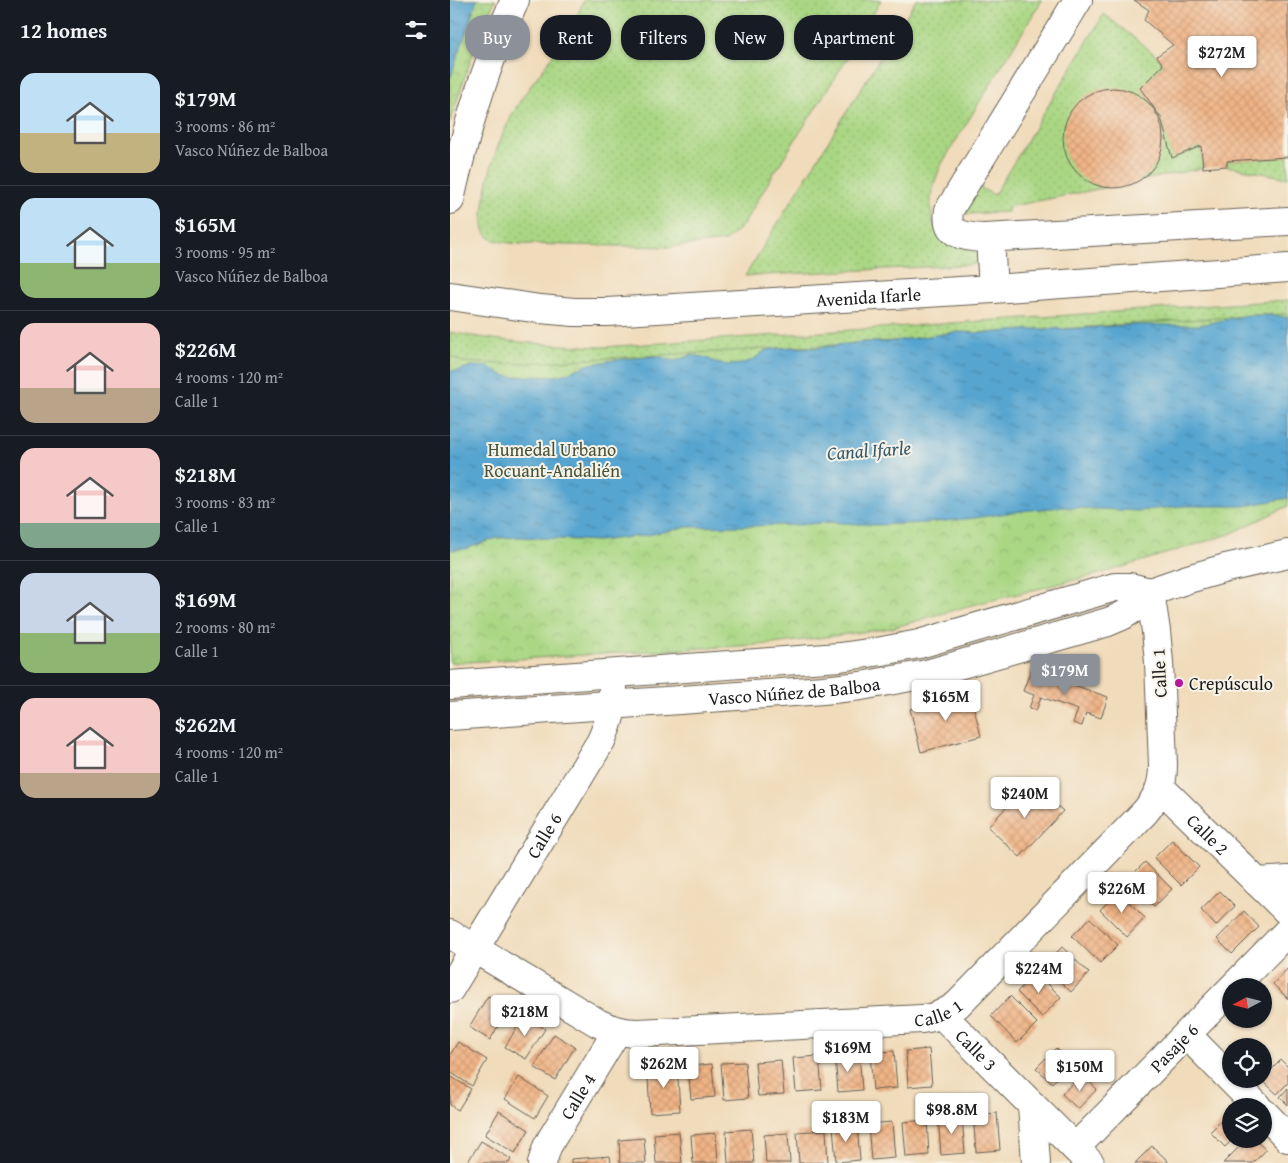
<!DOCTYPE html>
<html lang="en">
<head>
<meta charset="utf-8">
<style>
	body { margin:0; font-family:"Gentium Book Plus",serif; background:#20242c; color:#f1f3f6; height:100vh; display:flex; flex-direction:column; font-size:19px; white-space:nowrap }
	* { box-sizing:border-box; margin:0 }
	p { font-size:16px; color:#9ea1a6 }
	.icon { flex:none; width:28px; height:28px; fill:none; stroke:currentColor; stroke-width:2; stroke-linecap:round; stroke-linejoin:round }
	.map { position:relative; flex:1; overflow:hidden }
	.side { display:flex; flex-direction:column; background:#171b24; width:450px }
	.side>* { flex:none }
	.guide { position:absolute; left:15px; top:15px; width:475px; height:45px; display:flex; gap:10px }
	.needle { width:32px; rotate:263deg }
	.buttons { position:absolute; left:772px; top:978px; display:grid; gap:10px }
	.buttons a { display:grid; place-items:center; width:50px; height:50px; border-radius:50%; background:#171b24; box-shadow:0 1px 4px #0004; font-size:25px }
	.price { position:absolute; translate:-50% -42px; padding:0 11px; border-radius:5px; background:#fff; color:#222; font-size:16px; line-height:32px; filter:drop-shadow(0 1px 2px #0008) }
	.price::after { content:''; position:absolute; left:50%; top:30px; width:15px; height:11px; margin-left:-8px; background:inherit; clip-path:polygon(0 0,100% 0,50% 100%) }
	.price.selected { background:#8c9099; color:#fff }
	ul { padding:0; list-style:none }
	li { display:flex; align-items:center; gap:15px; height:125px; padding:0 20px }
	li+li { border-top:1px solid #363941 }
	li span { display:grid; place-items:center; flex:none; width:140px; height:100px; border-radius:15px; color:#555 }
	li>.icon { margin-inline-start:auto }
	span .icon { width:60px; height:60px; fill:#fffc; stroke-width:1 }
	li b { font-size:21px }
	h2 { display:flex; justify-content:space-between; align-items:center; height:60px; padding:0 20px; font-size:21px }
	.chip { padding:0 18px; border-radius:20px; background:#171b24; box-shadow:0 1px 4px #0004; font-size:18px; line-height:45px }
	.chip.selected { background:#8c9099; color:#fff }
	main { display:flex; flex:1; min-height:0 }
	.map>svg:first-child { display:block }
	.grass { fill:url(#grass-dots); stroke:#637a50 }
	.park { fill:url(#park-crowns); stroke:#637a50 }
	.water { fill:url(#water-ripples); stroke:#396076 }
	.building { fill:url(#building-cross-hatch) }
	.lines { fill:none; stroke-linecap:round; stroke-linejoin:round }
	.minor-casing { stroke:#665f53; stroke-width:30 }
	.minor { stroke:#fff; stroke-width:28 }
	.poi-dot { fill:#b5179e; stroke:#f7f3e8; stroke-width:2 }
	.labels { text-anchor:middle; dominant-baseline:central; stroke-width:4; stroke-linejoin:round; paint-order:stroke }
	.street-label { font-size:18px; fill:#1c1c1c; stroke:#f7f3e8 }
	.park-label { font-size:18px; fill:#47543b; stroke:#f7f3e8 }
	.poi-label { font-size:18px; fill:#1c1c1c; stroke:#f7f3e8; text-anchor:start }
	.water-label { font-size:19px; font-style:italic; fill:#365a6d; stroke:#f7f3e8 }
</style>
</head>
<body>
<main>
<section class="side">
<h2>12 homes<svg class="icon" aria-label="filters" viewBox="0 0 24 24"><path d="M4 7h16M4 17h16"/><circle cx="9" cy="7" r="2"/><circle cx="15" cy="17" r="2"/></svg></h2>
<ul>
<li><span style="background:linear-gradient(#bfe0f5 60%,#c2b280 0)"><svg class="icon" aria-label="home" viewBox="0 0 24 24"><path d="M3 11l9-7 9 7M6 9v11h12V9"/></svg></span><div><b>$179M</b><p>3 rooms · 86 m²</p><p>Vasco Núñez de Balboa</p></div></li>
<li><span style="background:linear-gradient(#bfe0f5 65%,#8fb573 0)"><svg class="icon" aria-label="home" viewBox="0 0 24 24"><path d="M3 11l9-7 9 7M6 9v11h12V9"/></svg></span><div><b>$165M</b><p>3 rooms · 95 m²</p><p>Vasco Núñez de Balboa</p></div></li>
<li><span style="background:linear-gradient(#f6c9c9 65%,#b9a48a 0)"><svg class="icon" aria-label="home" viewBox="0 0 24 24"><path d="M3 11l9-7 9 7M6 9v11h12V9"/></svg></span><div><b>$226M</b><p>4 rooms · 120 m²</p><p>Calle 1</p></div></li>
<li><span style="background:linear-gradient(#f6c9c9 75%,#7fa58c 0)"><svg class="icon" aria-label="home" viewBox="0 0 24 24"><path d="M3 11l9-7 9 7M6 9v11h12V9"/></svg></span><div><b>$218M</b><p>3 rooms · 83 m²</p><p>Calle 1</p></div></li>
<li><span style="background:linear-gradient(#c9d6e8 60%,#8fb573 0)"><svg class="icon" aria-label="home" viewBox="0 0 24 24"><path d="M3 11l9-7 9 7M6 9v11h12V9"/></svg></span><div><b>$169M</b><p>2 rooms · 80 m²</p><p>Calle 1</p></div></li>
<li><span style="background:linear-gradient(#f6c9c9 75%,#b9a48a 0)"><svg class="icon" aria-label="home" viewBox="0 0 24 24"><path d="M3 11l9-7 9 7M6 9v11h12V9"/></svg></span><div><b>$262M</b><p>4 rooms · 120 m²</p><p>Calle 1</p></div></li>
</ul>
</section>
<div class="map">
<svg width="838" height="1163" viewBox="0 0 838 1163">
	<defs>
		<pattern id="grass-dots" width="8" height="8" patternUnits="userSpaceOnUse" patternTransform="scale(1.25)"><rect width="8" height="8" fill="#aad784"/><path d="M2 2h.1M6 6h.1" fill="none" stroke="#92b871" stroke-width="1.8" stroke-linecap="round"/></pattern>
		<pattern id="park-crowns" width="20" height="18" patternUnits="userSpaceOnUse" patternTransform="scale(1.25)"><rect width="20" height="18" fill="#aad784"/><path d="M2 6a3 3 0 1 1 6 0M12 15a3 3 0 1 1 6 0" fill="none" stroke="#92b871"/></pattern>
		<pattern id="water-ripples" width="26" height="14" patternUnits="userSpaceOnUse" patternTransform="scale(1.25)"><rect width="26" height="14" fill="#56a5d0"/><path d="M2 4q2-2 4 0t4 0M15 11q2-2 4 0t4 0" fill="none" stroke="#4686a8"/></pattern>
		<pattern id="building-cross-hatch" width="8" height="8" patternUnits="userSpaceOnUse" patternTransform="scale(1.25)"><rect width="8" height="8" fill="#f0b486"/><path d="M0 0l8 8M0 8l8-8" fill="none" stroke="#cd9a73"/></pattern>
	</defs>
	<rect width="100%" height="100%" fill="#f7f3e8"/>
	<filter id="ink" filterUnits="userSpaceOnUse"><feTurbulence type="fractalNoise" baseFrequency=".02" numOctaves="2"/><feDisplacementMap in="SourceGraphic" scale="10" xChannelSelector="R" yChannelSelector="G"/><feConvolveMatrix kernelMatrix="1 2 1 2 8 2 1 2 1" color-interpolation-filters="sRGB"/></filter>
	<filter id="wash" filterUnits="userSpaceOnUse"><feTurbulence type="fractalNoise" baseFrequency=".0096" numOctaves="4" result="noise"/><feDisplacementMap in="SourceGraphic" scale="20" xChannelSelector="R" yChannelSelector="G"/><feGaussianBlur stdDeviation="1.12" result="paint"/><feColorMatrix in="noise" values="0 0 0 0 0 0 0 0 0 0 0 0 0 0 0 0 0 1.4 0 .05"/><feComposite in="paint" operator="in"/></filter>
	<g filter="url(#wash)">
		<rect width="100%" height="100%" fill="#f0dbba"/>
		<!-- grass -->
		<path class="grass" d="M134 0H431L404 48 322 176 293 225 276 241 220 247 70 244C62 243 46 242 40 238 30 231 33 215 34 205 38 168 51 132 70 101 85 78 103 57 117 34 123 23 129 12 134 0Z
			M466 0H592L491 165C488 174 484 182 482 191 479 205 481 227 492 237 502 246 519 250 532 253L534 264 295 276Z
			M654 14 707 56 713 65 691 88 711 118 723 157 751 146 753 168 558 207V212L516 214 527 186 544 195Z
			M838 157V178L777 166V161Z
			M838 300V318L764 321 615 329H588L536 333 508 332 438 342H413L367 348 342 347 323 349 314 351 0 371V332C50 342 102 345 153 347Z"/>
		<!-- park -->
		<path class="park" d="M0 0H45C27 40 13 81 0 122Z
			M838 314V506L780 534 653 573 518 606 442 628 323 644 0 663V356L12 362 56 364 400 344 808 315Z"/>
		<!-- water -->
		<path class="water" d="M0 0H27L0 79Z
			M798 315C811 316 825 314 838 318V498L795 506H732L687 511 611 507 571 511 524 518 477 523 427 525 377 522 349 525 237 527 198 535 148 541 70 537 47 538 15 549 0 550V371L10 370 21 366 39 367 55 376 69 377 81 376 95 377 111 375 140 364 164 360 207 356 224 361 242 355 257 358 266 363 278 365 291 364 303 360 314 351 323 349 342 347 367 348 413 342H438L508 332 536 333 588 329H615L682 325H749Z"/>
		<g id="blocks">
			<!-- building -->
			<path class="building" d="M684 0H838V157L777 161V166L753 168 751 146 722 158 711 118 690 88 713 65 707 56 723 45 694 20 699 10Z
				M613 138a50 50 0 1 1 100 0a50 50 0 1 1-100 0Z
				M581 670 658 697 651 718 636 713 632 726 623 723 628 710 591 697 586 711 579 708 584 695 573 691Z
				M520 693 531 736 471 752 460 709Z
				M580 781 613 811 570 857 538 827Z
				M722 840 749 867 731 885 704 858Z
				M695 862 722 889 704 907 677 880Z
				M668 891 695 918 677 937 650 910Z
				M770 891 785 906 766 926 751 910Z
				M794 911 809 927 782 954 767 939Z
				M640 918 668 945 650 963 622 936Z
				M612 947 639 973 621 992 594 965Z
				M838 968V999L823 984Z
				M586 972 611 997 592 1017 567 992Z
				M38 996 58 1009 40 1040 19 1027Z
				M560 996 587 1023 567 1043 541 1016Z
				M74 1015 95 1029 76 1059 55 1047Z
				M104 1034 125 1047 105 1080 84 1067Z
				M8 1042 37 1060 22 1086 0 1072V1055Z
				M606 1048 621 1064 602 1083 586 1068Z
				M479 1049 482 1085 458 1087 456 1051Z
				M444 1051 447 1088 423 1090 420 1053Z
				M409 1053 412 1090 388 1092 385 1055Z
				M369 1056 372 1090 346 1092 343 1058Z
				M331 1060 334 1094 308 1096 305 1062Z
				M831 1060 838 1067V1083L827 1094 811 1079H814V1077Z
				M295 1062 298 1098 274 1100 271 1063Z
				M227 1064 230 1111 200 1113 198 1079 203 1078 202 1066Z
				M262 1064 265 1097 241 1099 238 1066Z
				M631 1074 647 1089 628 1109 612 1094Z
				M0 1076 21 1089 8 1110 0 1105Z
				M69 1077 98 1096 85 1118 55 1099Z
				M838 1088V1105L830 1097Z
				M49 1111 79 1130 65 1153 35 1135Z
				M547 1113 550 1150 526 1152 523 1115Z
				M779 1113 781 1115V1139H783L775 1147 760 1132Z
				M512 1116 515 1153 491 1155 488 1118Z
				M477 1120 479 1155 456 1157 453 1122Z
				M442 1122 445 1158 421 1160 418 1124Z
				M407 1124 410 1160 386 1162 383 1126Z
				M301 1129 304 1163H278L276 1131Z
				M376 1130 378 1162 349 1163 347 1132Z
				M229 1132 232 1163H206L204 1134Z
				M266 1133 268 1163H243L241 1135Z
				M338 1133 340 1163H316L314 1135Z
				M194 1138 196 1163H170L169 1140Z
				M797 1139H804L816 1150 803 1163H773Z
				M31 1141 61 1159 59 1163H17Z
				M702 1146 718 1161 716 1163H685Z
				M160 1156 161 1163H121V1159Z"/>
		</g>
	</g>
	<g filter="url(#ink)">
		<use href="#blocks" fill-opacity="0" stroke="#665f53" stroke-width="1"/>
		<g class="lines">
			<!-- minor casing -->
			<g class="minor-casing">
				<g id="minor">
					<path d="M628 0 499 210C495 235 514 237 534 238L838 221"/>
					<path d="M0 200C15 132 36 64 65 0"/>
					<path d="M540 238 543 289"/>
					<path id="s1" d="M0 296 90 309 124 312H157L543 289 838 268"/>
					<path d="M0 685 390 657 432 651 469 644 665 587H680L700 592"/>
					<path id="s2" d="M0 716 373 690 411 686 477 674 658 622 672 616 683 609 700 592 738 579 776 568 838 554"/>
					<path id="s3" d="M711 788 838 912"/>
					<path d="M807 882 838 880"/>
					<path id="s4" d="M0 934 148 1023C161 1030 173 1033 188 1033L472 1019C486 1018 496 1013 507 1005L695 812C708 796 713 786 713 765L709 662 706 631 700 592"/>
					<path d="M784 986 838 931"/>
					<path id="s5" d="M0 989 151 741C160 720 163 711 163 688"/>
					<path id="s6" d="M492 1015 640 1163"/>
					<path d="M737 1035 807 1106"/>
					<path d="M582 1105 586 1163"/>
					<path d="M814 1113 838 1138"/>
					<path id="s7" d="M625 1148 781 989"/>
					<path id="s8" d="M92 1163 97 1147 102 1138 167 1031"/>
				</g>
			</g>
			<!-- minor -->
			<use href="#minor" class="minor"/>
		</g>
	</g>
	<!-- markers -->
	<circle class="poi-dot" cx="729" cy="683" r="5"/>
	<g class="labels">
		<!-- street labels -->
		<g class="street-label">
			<text stroke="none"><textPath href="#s1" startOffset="420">Avenida Ifarle</textPath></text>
			<text transform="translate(709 673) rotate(-93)">Calle 1</text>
			<text stroke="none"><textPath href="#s2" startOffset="345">Vasco Núñez de Balboa</textPath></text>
			<text stroke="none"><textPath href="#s3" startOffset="66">Calle 2</textPath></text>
			<text stroke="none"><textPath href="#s5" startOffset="180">Calle 6</textPath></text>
			<text stroke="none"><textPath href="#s4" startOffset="516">Calle 1</textPath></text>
			<text stroke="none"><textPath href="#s7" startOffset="141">Pasaje 6</textPath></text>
			<text stroke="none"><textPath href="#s6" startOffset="49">Calle 3</textPath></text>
			<text stroke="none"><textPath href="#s8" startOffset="76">Calle 4</textPath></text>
		</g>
		<!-- park labels -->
		<g class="park-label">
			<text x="102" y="449">Humedal Urbano<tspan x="102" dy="21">Rocuant-Andalién</tspan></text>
		</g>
		<!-- poi labels -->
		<g class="poi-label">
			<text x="739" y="683">Crepúsculo</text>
		</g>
		<!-- water labels -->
		<g class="water-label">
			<text transform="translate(419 450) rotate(-4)">Canal Ifarle</text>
		</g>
	</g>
</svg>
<div class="buttons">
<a><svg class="needle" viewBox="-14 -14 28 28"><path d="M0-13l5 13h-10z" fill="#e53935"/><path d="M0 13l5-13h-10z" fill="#9ea1a6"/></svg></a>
<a><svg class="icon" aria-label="locate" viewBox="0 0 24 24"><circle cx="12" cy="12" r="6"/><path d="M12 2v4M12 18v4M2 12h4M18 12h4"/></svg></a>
<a><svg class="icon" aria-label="layers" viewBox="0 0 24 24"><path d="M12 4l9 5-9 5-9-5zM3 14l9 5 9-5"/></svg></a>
</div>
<b class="price" style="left:772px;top:78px">$272M</b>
<b class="price selected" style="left:615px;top:696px">$179M</b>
<b class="price" style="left:496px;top:722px">$165M</b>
<b class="price" style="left:575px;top:819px">$240M</b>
<b class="price" style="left:672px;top:914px">$226M</b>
<b class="price" style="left:589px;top:994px">$224M</b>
<b class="price" style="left:75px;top:1037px">$218M</b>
<b class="price" style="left:398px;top:1073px">$169M</b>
<b class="price" style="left:214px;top:1089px">$262M</b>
<b class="price" style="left:630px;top:1092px">$150M</b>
<b class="price" style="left:502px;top:1135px">$98.8M</b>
<b class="price" style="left:396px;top:1143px">$183M</b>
<div class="guide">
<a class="chip selected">Buy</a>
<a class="chip">Rent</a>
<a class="chip">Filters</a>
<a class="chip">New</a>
<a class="chip">Apartment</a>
</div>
</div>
</main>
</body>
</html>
